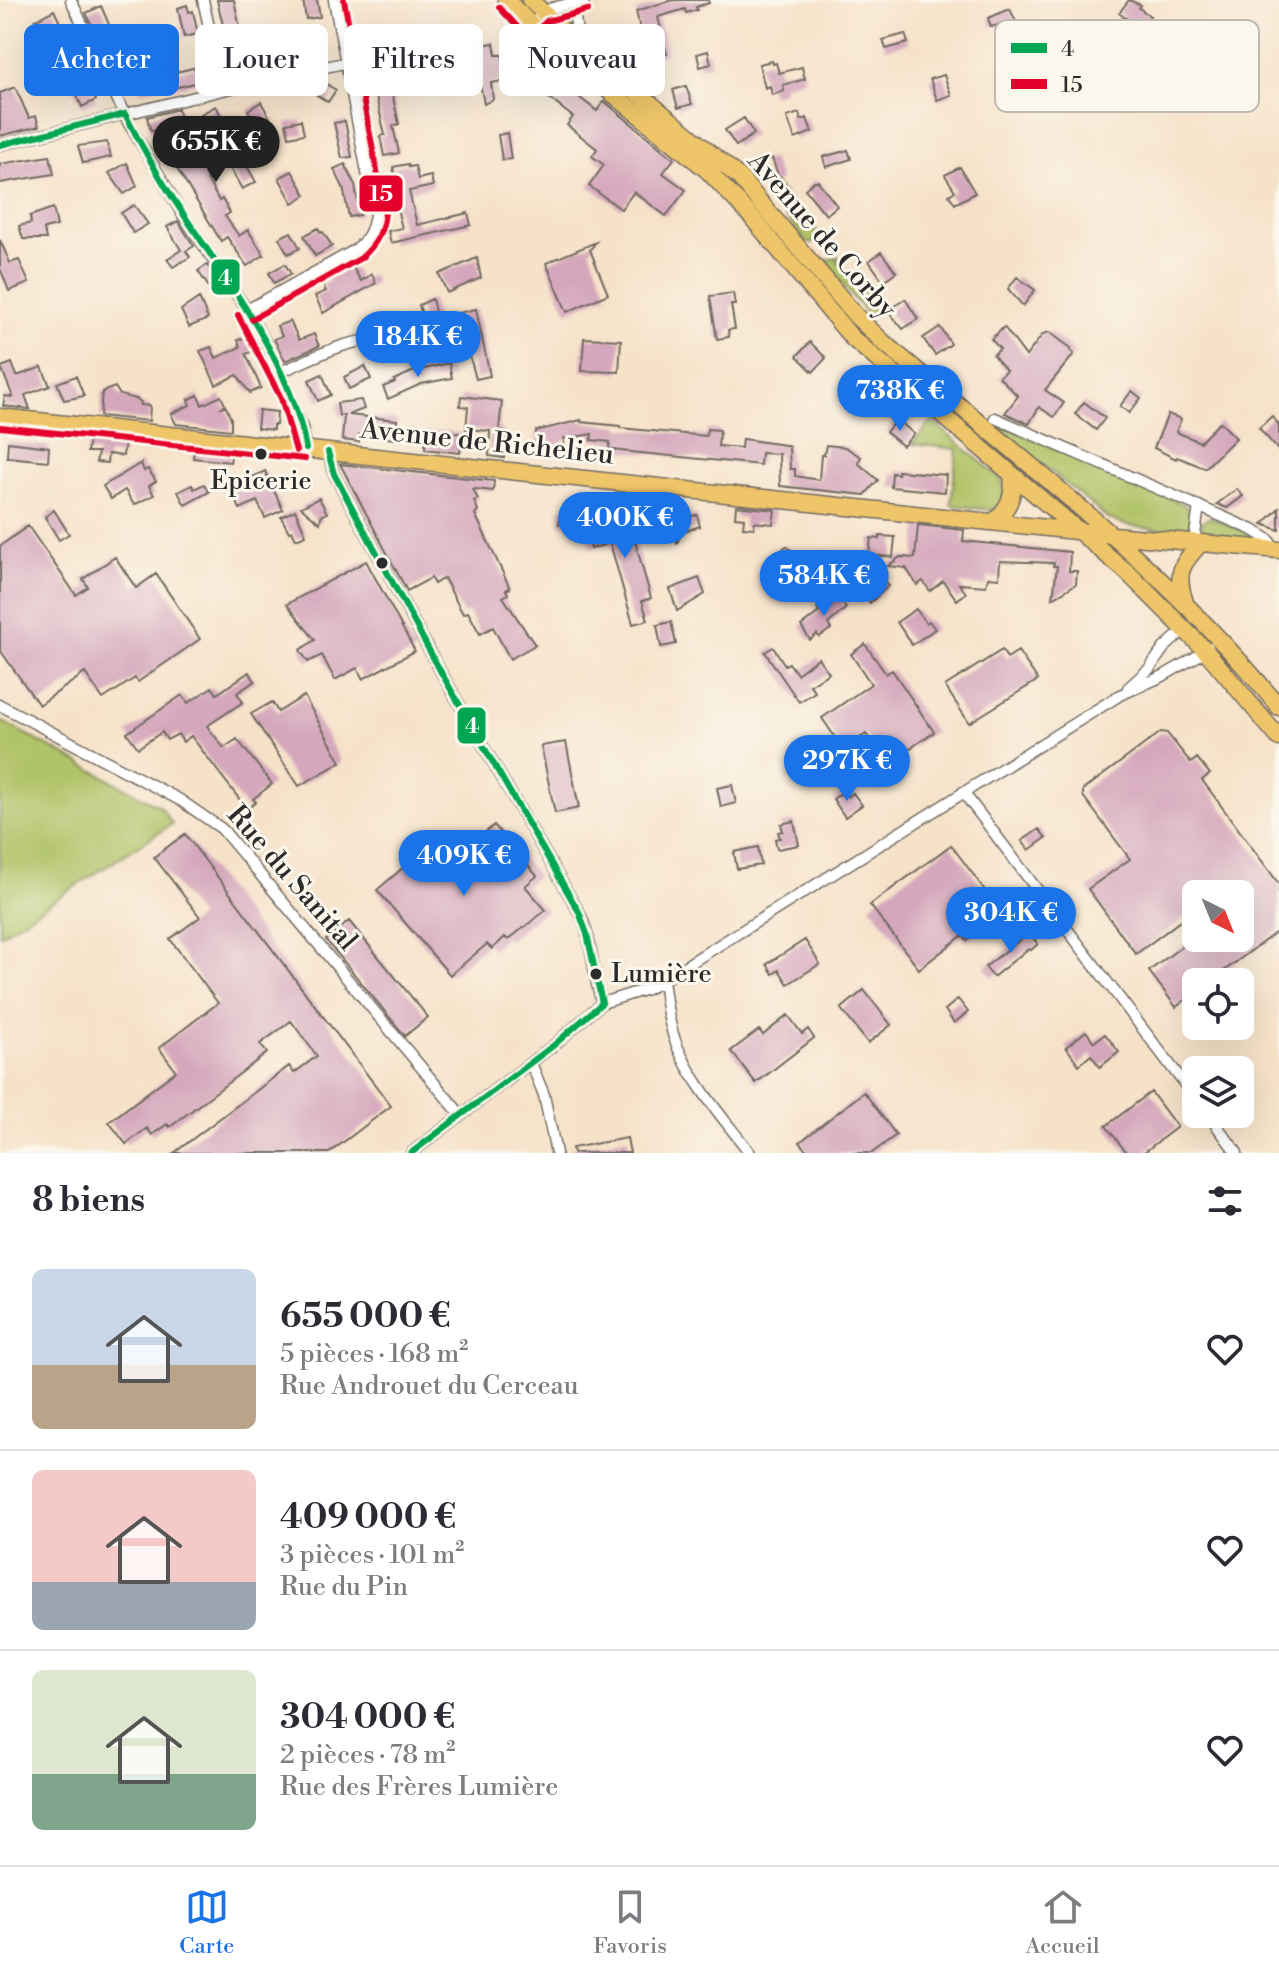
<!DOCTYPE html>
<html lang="fr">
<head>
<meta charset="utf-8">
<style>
	body { margin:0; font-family:"Libre Bodoni",serif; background:#f2f2f3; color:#2b2b33; height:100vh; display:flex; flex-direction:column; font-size:30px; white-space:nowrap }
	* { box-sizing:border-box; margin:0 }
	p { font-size:26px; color:#7c7c81 }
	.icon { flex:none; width:44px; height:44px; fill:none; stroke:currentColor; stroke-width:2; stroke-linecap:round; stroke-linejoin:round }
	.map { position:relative; height:1153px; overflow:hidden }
	.panel { display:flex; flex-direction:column; background:#fff; flex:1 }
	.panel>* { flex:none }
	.top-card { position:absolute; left:24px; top:24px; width:800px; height:72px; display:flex; gap:16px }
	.needle { width:52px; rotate:137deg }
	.fabs { position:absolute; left:1182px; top:880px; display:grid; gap:16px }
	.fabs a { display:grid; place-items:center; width:72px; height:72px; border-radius:12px; background:#fff; box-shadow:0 8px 32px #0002; font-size:40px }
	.price { position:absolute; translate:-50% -68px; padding:0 18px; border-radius:28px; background:#1a73e8; color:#fff; font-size:26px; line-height:52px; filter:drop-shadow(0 2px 4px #0008) }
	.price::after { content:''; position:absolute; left:50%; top:48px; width:24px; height:18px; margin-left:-12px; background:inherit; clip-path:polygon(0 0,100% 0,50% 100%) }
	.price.active { background:#222; color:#fff }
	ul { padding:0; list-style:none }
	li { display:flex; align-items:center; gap:24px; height:200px; padding:0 32px }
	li+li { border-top:2px solid #e1e1e2 }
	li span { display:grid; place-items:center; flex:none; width:224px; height:160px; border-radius:12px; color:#555 }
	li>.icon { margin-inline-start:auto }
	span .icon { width:96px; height:96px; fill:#fffc; stroke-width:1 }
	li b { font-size:34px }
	h2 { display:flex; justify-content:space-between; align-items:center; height:96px; padding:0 32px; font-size:34px }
	.pill { padding:0 28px; border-radius:12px; background:#fff; box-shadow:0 8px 32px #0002; font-size:28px; line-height:72px }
	.pill.active { background:#1a73e8; color:#fff }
	.tab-bar { display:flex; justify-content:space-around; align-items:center; height:112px; border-top:2px solid #e1e1e2; background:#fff; font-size:22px; color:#7c7c81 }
	.tab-bar a { display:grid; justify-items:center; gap:4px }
	.tab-bar .active { color:#1a73e8 }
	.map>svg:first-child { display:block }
	.green { fill:#b1c367; stroke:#6e7749; stroke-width:2 }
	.building { fill:#d5a7bc }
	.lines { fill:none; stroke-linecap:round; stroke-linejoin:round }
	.minor-casing { stroke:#726b62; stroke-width:13 }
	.primary-casing { stroke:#726b62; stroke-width:19 }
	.minor { stroke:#fff; stroke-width:10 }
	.primary { stroke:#eec569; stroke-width:16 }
	.bus-1-casing { stroke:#fbf7ec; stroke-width:12 }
	.bus-2-casing { stroke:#fbf7ec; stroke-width:12 }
	.bus-1 { stroke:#00a651; stroke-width:6 }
	.bus-2 { stroke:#e4002b; stroke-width:6 }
	.bus-dot { fill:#2b2b2b; stroke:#fbf7ec; stroke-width:3 }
	.labels { text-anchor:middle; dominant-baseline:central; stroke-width:6; stroke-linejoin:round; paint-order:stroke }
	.bus-label { font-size:26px; fill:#2b2b2b; stroke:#fbf7ec }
	.street-label { font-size:28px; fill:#2b2b2b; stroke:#fbf7ec }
	.key { fill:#fbf7ec; stroke:#bdbab2; stroke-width:2 }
	.key-label { font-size:22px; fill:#2b2b2b }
	.line-badge { stroke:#fbf7ec; stroke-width:3 }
	.badge-label { font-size:22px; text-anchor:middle; font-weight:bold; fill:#fff }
</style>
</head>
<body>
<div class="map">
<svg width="1279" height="1153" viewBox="0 0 1279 1153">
	<rect width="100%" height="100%" fill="#fbf7ec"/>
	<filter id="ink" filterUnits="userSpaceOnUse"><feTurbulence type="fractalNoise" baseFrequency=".0125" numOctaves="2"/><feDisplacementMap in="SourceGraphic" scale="16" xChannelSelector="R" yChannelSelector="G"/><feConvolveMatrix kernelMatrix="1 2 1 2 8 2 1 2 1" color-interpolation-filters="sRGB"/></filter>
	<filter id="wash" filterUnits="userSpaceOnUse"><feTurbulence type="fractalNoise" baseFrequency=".006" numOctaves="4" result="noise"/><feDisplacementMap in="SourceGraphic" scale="32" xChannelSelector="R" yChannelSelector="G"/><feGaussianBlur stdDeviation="1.8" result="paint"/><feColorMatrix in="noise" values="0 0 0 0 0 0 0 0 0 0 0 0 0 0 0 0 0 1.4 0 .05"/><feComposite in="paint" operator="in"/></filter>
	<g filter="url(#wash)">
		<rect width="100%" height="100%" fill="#f6e2c9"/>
		<!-- green -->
		<path class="green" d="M774 183 814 231 822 232 812 243H807L762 186Z
			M839 257 837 261 877 308 868 315 823 261Z
			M932 421 1001 479C1007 491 1004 506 990 510L951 505 957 449 912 444Z
			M997 423 1185 505 1190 515V526L1182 532 1125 525 1107 518 995 425Z
			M1210 517 1252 535 1254 540 1206 536 1201 531 1202 522Z
			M3 722 161 807 172 824 0 935V725Z"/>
		<g id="blocks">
			<!-- building -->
			<path class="building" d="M217 0H234L240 28 236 29 238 35 226 38Z
				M303 0H317L320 17 306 19Z
				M673 0H708L709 3 696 7 697 10 686 13 685 9 658 17 667 54 647 60 636 11Z
				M1129 0 1141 5 1139 8 1150 16 1141 28 1119 13Z
				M187 5 189 12 193 11 198 34 184 37 178 8Z
				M101 6 110 27 115 31 118 29 137 69 126 74 121 65 117 66 100 32 96 34 86 13Z
				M1010 9 1022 35 1004 42 998 25 991 27 988 18Z
				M54 10 96 100 82 107 46 29 41 32 35 20Z
				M905 34 908 43 886 49 883 40Z
				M311 36 320 41 316 49 286 56 280 59V62L228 74 225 59 272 50 291 44 290 41 296 39Z
				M494 43 496 55H502L504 62 508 80 491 83 493 99 484 104 473 46Z
				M708 51 711 64 700 67 697 54Z
				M772 61 773 64 776 63 779 73 802 67 805 79 783 85 784 91 772 95 770 86 765 88 759 64Z
				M425 62 428 77 391 88 399 124 393 126 399 153 384 156 380 136 385 135 375 92 371 93 368 75 379 70 381 78 406 72 404 67Z
				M209 64 212 79 169 89 168 85 141 91 138 78 151 75 152 78Z
				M944 75 951 95 937 100 930 79Z
				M557 80 597 111 604 101 674 159 663 173 686 190 666 216 634 192 621 209 589 186 604 165 592 156 597 149 567 125 573 117 545 95Z
				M323 82 336 90 328 102 315 94Z
				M686 86 692 104 678 108 673 90Z
				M15 87 29 118 36 116 39 126 0 136V93Z
				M261 102 270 118 257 126 248 110Z
				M216 106 224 121 203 132 211 153 219 148 225 160 239 152 256 182 242 189 227 163 205 175 219 201 222 199 230 213 225 216 239 236 248 230 264 255 247 266 227 237 221 241 173 162 194 150 185 126 204 119 201 114Z
				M178 109 181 124 151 131 147 117Z
				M799 113 801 120 807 118 812 132 795 139 787 117Z
				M744 118 754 134 736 146 725 130Z
				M301 120 304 134 289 137 286 123Z
				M345 121 352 157 342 158 334 123Z
				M507 133 511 159 502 160 498 135Z
				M107 142 111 157 83 163 78 146Z
				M848 150 851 159 826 167 823 157Z
				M50 156 54 174 0 183V164Z
				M772 158 780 181 770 184 763 161Z
				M127 163 137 186 124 194 109 173Z
				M345 164 355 185 360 215 349 217 343 187 334 169Z
				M408 164 409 167 415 166 418 179 431 176 433 186 409 191 417 225 468 213 471 225 391 243 388 231 402 228 395 201 400 200 393 167Z
				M960 167 975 193 955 204 949 195 955 191 945 175Z
				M292 171 306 195 293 203 279 178Z
				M814 181H818L837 206 826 215 805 189Z
				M134 205 148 224 133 233 121 213Z
				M53 208 57 226 44 229 46 239H23L19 226 31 223 30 216Z
				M178 221 194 246 186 251 190 257 173 267 167 259 181 250 167 227Z
				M318 228 321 233 323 232 332 246 315 256 304 236Z
				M291 232 300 248 288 254 279 238Z
				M0 240 10 263 19 260 29 283 9 291 0 268Z
				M596 242 590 250 608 294 567 312 546 263Z
				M881 252 896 272 883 281 869 261Z
				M477 258 481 278 447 293 439 274Z
				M285 264 291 274 274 283 269 273Z
				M207 265 220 284 211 290 198 271Z
				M352 266 361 281 372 274 376 283 323 313 315 296 326 291 323 284 329 281 328 279Z
				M1017 277 1035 290 1023 306 1008 289Z
				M733 293 735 305H731L735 329 728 330 729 337 717 339 710 296Z
				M199 298 208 319 189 327 181 310Z
				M432 299 440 333 428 335 419 305Z
				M905 299 918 319 903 329 888 311Z
				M476 309 490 376 476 379 458 313Z
				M290 321 299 340 314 334 319 346 285 361 274 339 282 336 277 326Z
				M940 327 951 344 935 355 923 338Z
				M1004 327 1026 356 1043 334 1049 332 1071 348 1070 350 1074 354 1045 390 1064 403 1054 417 1039 407 1029 424 1005 413 1018 396 999 377 1006 370 993 355 1000 349 991 339Z
				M250 336 256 350 246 354 261 388 250 393 237 375 216 385 200 351 211 347 216 358 240 347 238 340Z
				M584 338 621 340 619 372 582 371Z
				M810 342 826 358 813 372 797 356Z
				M12 363 17 376 42 367 50 386 25 395 30 409 3 406 5 396 13 397 1 367Z
				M449 363 452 378 421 384 388 399 383 387 395 382 394 380 412 372Z
				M365 366 371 379 349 389 344 377Z
				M322 374 331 395 318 401 309 380Z
				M76 376 84 396 64 400 57 383Z
				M115 387 120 395 136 399 141 402 140 405 150 406 149 421 100 416 102 392Z
				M1132 391 1141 398 1129 413 1120 406Z
				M198 395 202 405 221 396 225 405 222 407H226L231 419V430L176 424 171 414 190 405 188 400Z
				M461 396 502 401 499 430 505 431 504 458 489 456 490 431 466 429 468 407 460 406Z
				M361 400 364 409 348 415 397 420 395 439 359 435V442L342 440 344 415 339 416 337 403Z
				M1084 402 1105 418 1096 430 1075 414Z
				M259 410 277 412 276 425H273V430L257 428Z
				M1168 414 1181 419 1176 432 1200 442 1220 422 1236 438 1205 468 1177 457 1176 459 1154 448Z
				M1272 416 1279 425V451L1259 428Z
				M897 419 914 434 903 446 886 432Z
				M581 420V422L620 426V428L706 436 707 429 720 430 718 446 741 448 742 439 785 445 789 447 790 469H795V476L819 480 821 455H824L826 445 845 447 861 457 858 463 878 480 865 495 780 486 779 454 761 453 760 465 621 451 609 449 610 442 591 440 592 434 563 439 565 448 538 454 536 431Z
				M443 431 463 434 460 453 425 449 426 432Z
				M89 438 125 442 123 456 108 454 107 463 96 462 98 452H87Z
				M8 442 49 447 48 461 7 457Z
				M194 449 232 453 230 462 193 458Z
				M141 463 144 471 148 469 156 481 149 486 154 495 134 505 125 490 111 499 103 486Z
				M340 464 494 481 493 491 473 489 478 499 474 501 478 510 475 514 510 588 506 590 508 594 503 597 535 645 510 659 493 627 480 634 468 612 463 614 444 578 434 584 431 578 407 591Z
				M265 471 283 510 265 518 257 501 240 509 232 492 250 483 248 479Z
				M898 471 946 475 945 492 891 487 892 473 898 474Z
				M204 484 209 492 185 505 178 492 192 485 194 489Z
				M1237 489 1243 496 1227 508 1217 504Z
				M319 498 327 513 321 516 320 523 301 507Z
				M625 506 651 598 642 601 648 620 633 624 610 543 591 549 587 536 606 530 602 513Z
				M736 506 775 510 773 524 754 522V528L743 527 744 518 735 517Z
				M561 508 582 510 581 527 559 524Z
				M1279 508V530L1263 524Z
				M54 510 69 534 59 540 45 517Z
				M295 510 306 535 296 539 292 530 289 532 281 517Z
				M697 515 700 526 683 532V530L677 543 669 520Z
				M918 525 964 530 963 541 1070 552 1069 571H1077L1076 584 1053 598 1057 566H1053L1054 563 1000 561 999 578 988 577 986 586 959 584 966 593 957 600 943 581 930 591 923 581 917 585 906 568 888 566 900 557 915 558Z
				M28 526 76 595 88 587 83 579 115 557 136 588 156 574 200 639 138 682 135 678 103 699 85 673 39 705 0 650V546Z
				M880 536 895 537 893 557 869 555 871 538 880 539Z
				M786 546 806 563 795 573 786 566 781 570 771 560Z
				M366 561 415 651 363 679 357 668 335 680 322 655 308 662 300 650 315 640 287 604Z
				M879 572 888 586 870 603 859 587Z
				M699 578 705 594 677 611 670 589Z
				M836 594 846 608 828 624 831 629 819 637 817 634 810 640 801 626 819 612 817 608Z
				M916 609 926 623 929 621 935 629 912 645 897 622Z
				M671 622 676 644 661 647 657 625Z
				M865 644 886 674 892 670 934 732 887 764 866 734 843 749 822 718 871 684 851 654Z
				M773 647 785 665 789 663 797 674 818 658 829 673 810 685 815 692 799 702 765 652Z
				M1002 650 1007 658 1018 651 1038 680 969 723 945 686Z
				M249 672 255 681 237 693 243 702 207 726 224 748 237 739 272 784 253 799 256 802 247 809 191 736 183 742 178 734 167 740 162 732 138 748 127 733 182 695 188 703 212 687 217 694Z
				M304 696 341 762 299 786 251 714 272 702 278 712Z
				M1161 732 1167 733 1191 763 1197 758 1210 774 1202 780 1279 884V930L1209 982H1196V992L1176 1007 1149 971 1193 938H1240V894H1196V909L1136 954 1088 889 1130 859 1083 796V790Z
				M566 742 579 808 555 813 541 746Z
				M732 785 736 803 721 807 717 788Z
				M844 791 848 797 853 793 862 805 845 817 833 799Z
				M794 821 799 845 777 849 775 839 780 838 778 832 783 831 781 824Z
				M494 825 537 876 525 886 546 910 508 940 505 937 492 949 487 944 450 975 377 890 433 842 451 862Z
				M1039 829 1046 838 1029 850 1022 841Z
				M185 834 391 1106 329 1153H174L289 1066 294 1073 317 1056 291 1021 260 1044 267 1053 170 1127 167 1124 152 1135 147 1128 126 1144 109 1122 176 1071 159 1048 218 1003 170 939 200 917 154 857Z
				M951 845 1002 913 967 941 963 935 919 969 870 905Z
				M758 847 761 865 737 869 734 852Z
				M349 921 428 1017 405 1036 326 940Z
				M1029 933 1038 944 1031 950 1028 949 993 977 985 967Z
				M805 940 820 964 788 984 779 970 773 974 767 964Z
				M864 990 891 1025 868 1043 841 1009Z
				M958 999 968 1012 954 1023 945 1010Z
				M788 1015 802 1034 808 1029 814 1038 756 1083 731 1051 759 1030 763 1035Z
				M1086 1031 1094 1042 1105 1034 1119 1052 1100 1067 1091 1055 1079 1065 1066 1047Z
				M864 1092 896 1135 872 1153H809L800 1142Z
				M1151 1092 1177 1127 1143 1153H1127L1106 1126Z
				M627 1138 630 1153H573L572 1148Z"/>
		</g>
	</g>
	<g filter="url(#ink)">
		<use href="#blocks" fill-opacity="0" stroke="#726b62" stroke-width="2"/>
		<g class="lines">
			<!-- minor casing -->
			<g class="minor-casing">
				<path id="minor" d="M71 0 128 122 181 212 247 310 266 343 302 427 306 449
					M203 0 223 90
					M539 15 552 8 585 0
					M578 43 575 17 584 0
					M0 145 223 90 428 44
					M247 310 355 250C368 239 373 231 375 214L334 0
					M280 372C316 357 350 336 391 340
					M995 418 1253 530 1269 540 1273 549
					M328 452 334 474 442 674 579 912C593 940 592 973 602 1003
					M1194 542 1199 506
					M1128 688 1149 669 1164 648 1186 628
					M0 705 180 800 222 829 461 1115
					M963 792 1196 1099
					M663 980C666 1003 669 1027 678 1048 695 1087 725 1120 750 1153
					M531 1063 544 1095 556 1153
					M1208 1114 1237 1153
					M411 1153 554 1045 602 1003 647 989 663 980 1120 695 1163 676 1206 651 1208 647"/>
			</g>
			<!-- primary casing -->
			<g class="primary-casing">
				<path id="primary" d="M506 0 551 44 706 169 749 214 852 338 1128 573 1206 651 1279 738
					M530 0 562 30 739 177 856 316 883 342C1020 458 1165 567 1279 707
					M0 417 1113 535 1279 550
					M995 521C1009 507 1015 495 1012 475
					M1185 602C1175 573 1181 564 1201 543"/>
			</g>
			<!-- minor -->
			<use href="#minor" class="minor"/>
			<!-- primary -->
			<use href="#primary" class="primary"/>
			<!-- bus-1 casing -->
			<g class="bus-1-casing">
				<path id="bus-1" d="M125 114C143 149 162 183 184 215 230 285 292 365 306 449
					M0 145 125 114
					M328 452 334 474 442 674 579 912 587 934 602 1003
					M411 1153 554 1045 602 1003"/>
			</g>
			<!-- bus-2 casing -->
			<g class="bus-2-casing">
				<path id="bus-2" d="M499 7 522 32 529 34 535 32 547 21 588 10
					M238 315 281 398 296 451
					M252 319 361 258C376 245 383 232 385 212L344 0
					M0 427 305 459"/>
			</g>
			<!-- bus-1 -->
			<use href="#bus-1" class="bus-1"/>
			<!-- bus-2 -->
			<use href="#bus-2" class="bus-2"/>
		</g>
	</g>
	<!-- markers -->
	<g class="bus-dot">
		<circle cx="261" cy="454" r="7"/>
		<circle cx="382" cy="563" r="7"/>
		<circle cx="596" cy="974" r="7"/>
	</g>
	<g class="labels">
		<!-- bus labels -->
		<g class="bus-label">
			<text x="261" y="481">Epicerie</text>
			<text x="611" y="974" text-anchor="start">Lumière</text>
		</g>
		<!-- street labels -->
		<g class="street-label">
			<text transform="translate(822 235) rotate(49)">Avenue de Corby</text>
			<text transform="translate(487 442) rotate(6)">Avenue de Richelieu</text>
			<text transform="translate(292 878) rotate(49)">Rue du Sanital</text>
		</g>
	</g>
	<!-- legend -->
	<rect x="995" y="20" width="264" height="92" rx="12" class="key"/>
	<rect x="1011" y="43" width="36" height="10" fill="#00a651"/>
	<rect x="1011" y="79" width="36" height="10" fill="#e4002b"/>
	<g class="key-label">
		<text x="1061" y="56">4</text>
		<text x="1061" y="92">15</text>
	</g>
	<g class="line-badge">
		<rect x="358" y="174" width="46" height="39" rx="8" fill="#e4002b"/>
		<rect x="210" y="258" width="31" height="38" rx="8" fill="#00a651"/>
		<rect x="456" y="706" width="31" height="39" rx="8" fill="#00a651"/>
	</g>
	<g class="badge-label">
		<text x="381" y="201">15</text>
		<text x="225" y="285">4</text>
		<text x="472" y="733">4</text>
	</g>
</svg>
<div class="fabs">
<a><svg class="needle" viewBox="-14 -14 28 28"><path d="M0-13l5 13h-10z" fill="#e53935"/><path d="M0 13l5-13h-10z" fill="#7c7c81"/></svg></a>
<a><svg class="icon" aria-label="locate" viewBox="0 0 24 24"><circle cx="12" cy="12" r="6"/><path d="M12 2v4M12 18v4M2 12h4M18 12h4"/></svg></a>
<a><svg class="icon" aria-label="layers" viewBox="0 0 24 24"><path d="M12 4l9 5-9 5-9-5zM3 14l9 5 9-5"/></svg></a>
</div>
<b class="price active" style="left:216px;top:184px">655K €</b>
<b class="price" style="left:418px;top:379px">184K €</b>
<b class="price" style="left:900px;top:433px">738K €</b>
<b class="price" style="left:625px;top:560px">400K €</b>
<b class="price" style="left:824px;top:618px">584K €</b>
<b class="price" style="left:847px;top:803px">297K €</b>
<b class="price" style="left:464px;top:898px">409K €</b>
<b class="price" style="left:1011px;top:955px">304K €</b>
<div class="top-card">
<a class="pill active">Acheter</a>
<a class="pill">Louer</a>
<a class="pill">Filtres</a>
<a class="pill">Nouveau</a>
</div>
</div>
<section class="panel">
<h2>8 biens<svg class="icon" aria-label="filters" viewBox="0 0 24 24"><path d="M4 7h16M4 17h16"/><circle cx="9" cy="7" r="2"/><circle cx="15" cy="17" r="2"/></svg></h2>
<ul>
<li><span style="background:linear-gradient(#c9d6e8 60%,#b9a48a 0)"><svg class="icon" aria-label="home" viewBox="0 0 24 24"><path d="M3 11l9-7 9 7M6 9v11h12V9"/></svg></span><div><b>655 000 €</b><p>5 pièces · 168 m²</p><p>Rue Androuet du Cerceau</p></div><svg class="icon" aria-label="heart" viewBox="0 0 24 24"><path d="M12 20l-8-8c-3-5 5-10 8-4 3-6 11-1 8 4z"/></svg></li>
<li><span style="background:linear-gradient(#f6c9c9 70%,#9aa5b1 0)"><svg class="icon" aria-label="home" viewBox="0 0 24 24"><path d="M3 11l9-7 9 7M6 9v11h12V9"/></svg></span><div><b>409 000 €</b><p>3 pièces · 101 m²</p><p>Rue du Pin</p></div><svg class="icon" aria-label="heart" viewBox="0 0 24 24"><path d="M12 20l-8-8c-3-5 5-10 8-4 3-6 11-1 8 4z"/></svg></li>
<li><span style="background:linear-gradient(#dfe7d0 65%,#7fa58c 0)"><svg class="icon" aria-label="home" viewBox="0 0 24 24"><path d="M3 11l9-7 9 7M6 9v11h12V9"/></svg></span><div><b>304 000 €</b><p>2 pièces · 78 m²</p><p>Rue des Frères Lumière</p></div><svg class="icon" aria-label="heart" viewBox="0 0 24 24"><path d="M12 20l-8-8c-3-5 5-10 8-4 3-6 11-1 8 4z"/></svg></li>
</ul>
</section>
<nav class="tab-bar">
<a class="active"><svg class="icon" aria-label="map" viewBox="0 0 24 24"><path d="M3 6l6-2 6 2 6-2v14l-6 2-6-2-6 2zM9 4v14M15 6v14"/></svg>Carte</a>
<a><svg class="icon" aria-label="saved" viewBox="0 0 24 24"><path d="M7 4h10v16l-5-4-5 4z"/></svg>Favoris</a>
<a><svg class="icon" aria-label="home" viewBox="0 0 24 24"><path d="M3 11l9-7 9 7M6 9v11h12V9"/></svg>Accueil</a>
</nav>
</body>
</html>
